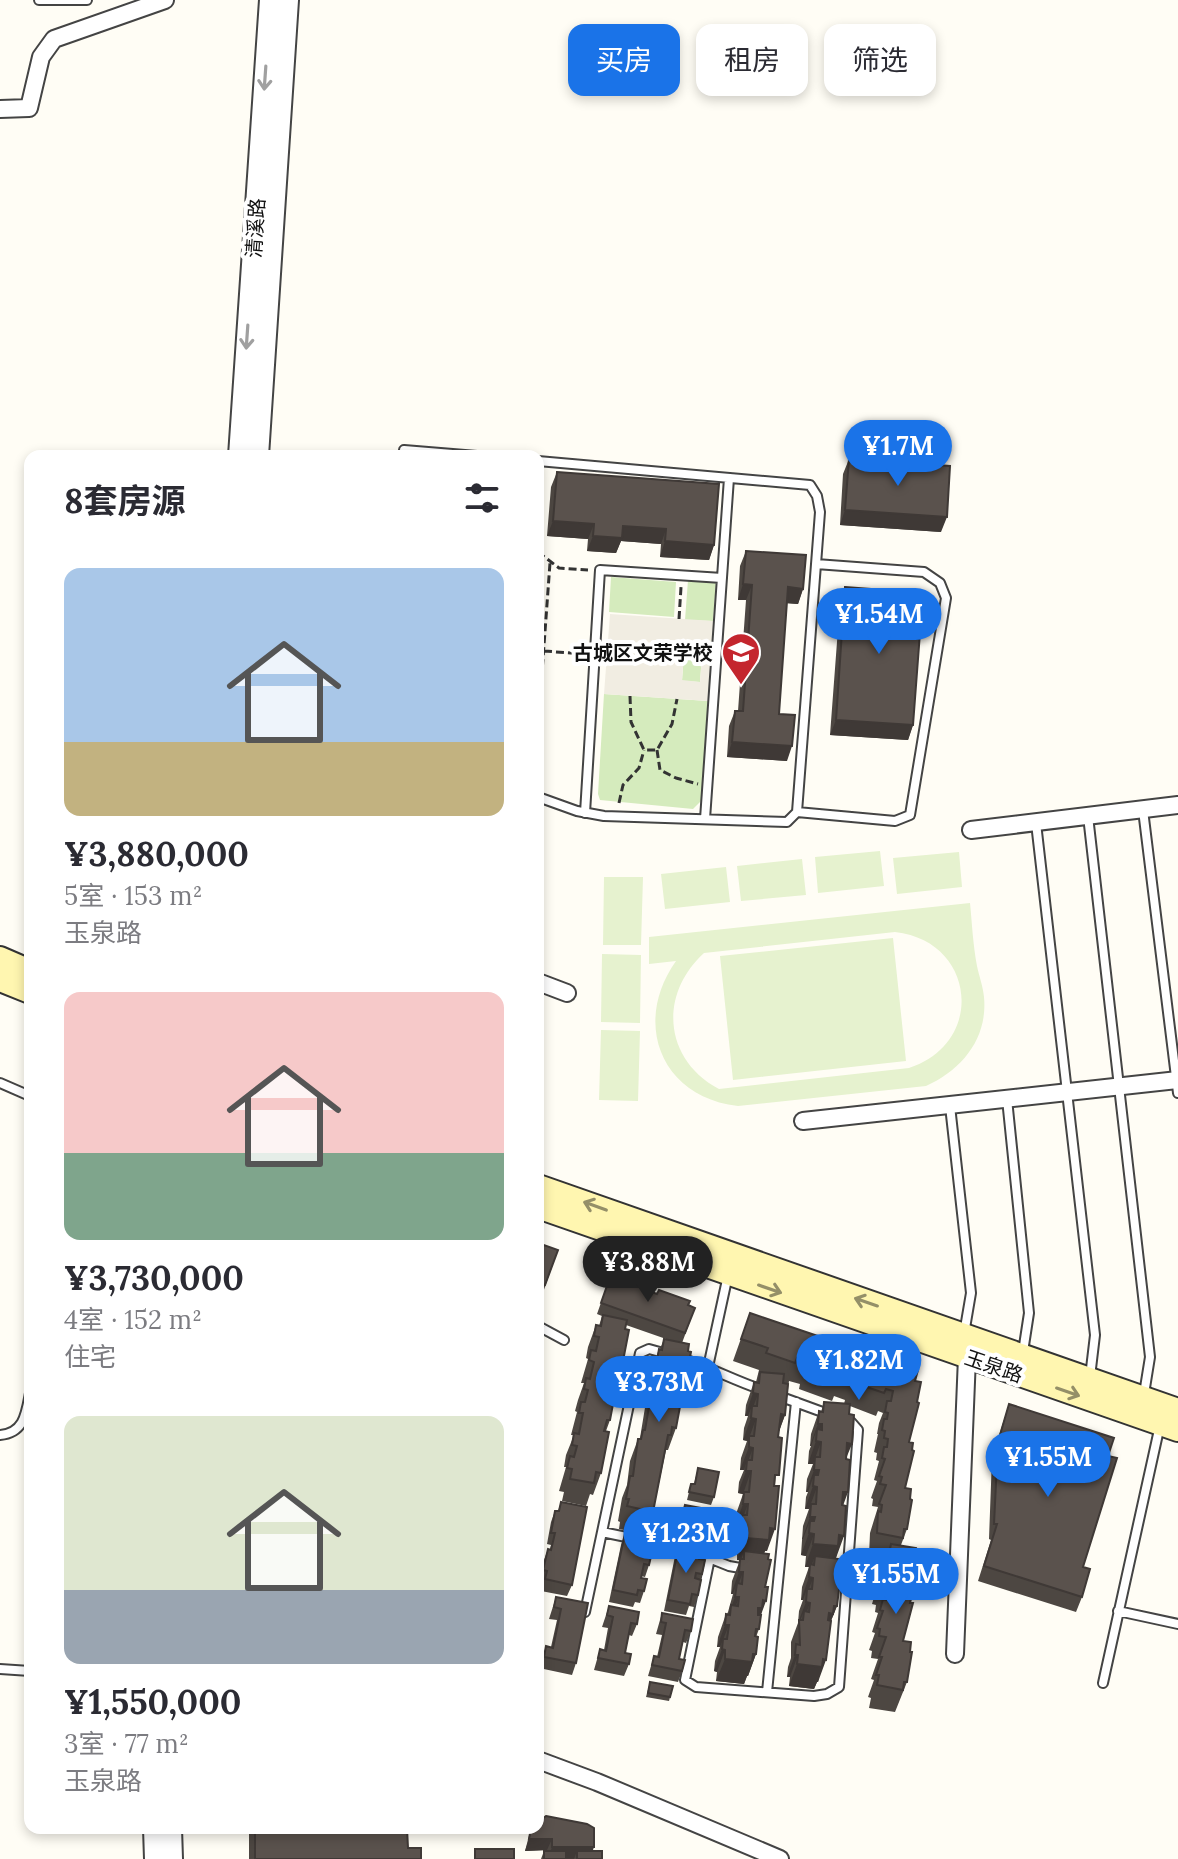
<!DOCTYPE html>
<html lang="zh">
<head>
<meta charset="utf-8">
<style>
	body { margin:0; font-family:Lora,"Noto Sans SC",serif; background:#f2f2f3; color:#2b2b33; height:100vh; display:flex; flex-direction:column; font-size:30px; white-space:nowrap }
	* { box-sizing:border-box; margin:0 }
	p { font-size:26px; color:#7c7c81 }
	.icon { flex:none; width:44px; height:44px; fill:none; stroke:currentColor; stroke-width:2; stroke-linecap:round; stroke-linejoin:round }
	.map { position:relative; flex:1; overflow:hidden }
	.sheet { position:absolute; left:24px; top:450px; width:520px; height:1384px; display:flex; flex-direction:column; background:#fff; border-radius:16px; box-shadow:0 4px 12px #0003 }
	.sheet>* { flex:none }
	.guide { position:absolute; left:568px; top:24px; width:490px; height:72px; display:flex; gap:16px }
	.price { position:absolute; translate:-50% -68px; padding:0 18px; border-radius:28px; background:#1a73e8; color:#fff; font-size:26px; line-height:52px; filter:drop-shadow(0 2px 4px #0008) }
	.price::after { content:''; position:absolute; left:50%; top:48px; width:24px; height:18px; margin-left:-12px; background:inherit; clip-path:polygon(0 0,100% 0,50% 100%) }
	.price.active { background:#222; color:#fff }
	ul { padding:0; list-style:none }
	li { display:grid; align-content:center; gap:16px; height:424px; padding:0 40px }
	li span { display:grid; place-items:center; height:248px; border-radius:16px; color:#555 }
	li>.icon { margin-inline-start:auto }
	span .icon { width:144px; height:144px; fill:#fffc; stroke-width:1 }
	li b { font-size:34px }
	h2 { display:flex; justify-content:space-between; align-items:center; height:96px; padding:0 40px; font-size:34px }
	.tag { padding:0 28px; border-radius:16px; background:#fff; box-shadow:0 4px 12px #0003; font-size:28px; line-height:72px }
	.tag.active { background:#1a73e8; color:#fff }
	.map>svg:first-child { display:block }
	.grass { fill:#d5ebbd }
	.pitch { fill:#e6f2cf; fill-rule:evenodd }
	.plaza { fill:#f1ede2; fill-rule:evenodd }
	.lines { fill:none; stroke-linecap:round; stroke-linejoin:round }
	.service-casing { stroke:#444; stroke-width:12 }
	.minor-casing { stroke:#444; stroke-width:20 }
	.tertiary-casing { stroke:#444; stroke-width:24 }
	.secondary-casing { stroke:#333; stroke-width:26 }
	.path { stroke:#333; stroke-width:3; stroke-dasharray:8 4; stroke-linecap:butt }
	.service { stroke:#fff; stroke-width:8 }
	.minor { stroke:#fff; stroke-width:16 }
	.tertiary { stroke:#fff; stroke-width:20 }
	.secondary { stroke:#fff6b0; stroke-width:22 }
	.wall { fill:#4d4742 }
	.shaded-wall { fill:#3f3936 }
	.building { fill:#5a524d; stroke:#3f3936; stroke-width:2 }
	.oneway { stroke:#a0a0a0 }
	.oneway2 { stroke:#948f68 }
	.labels { text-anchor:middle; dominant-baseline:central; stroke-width:8; stroke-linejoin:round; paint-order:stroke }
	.street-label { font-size:20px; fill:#111; stroke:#fff }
	.poi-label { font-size:20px; font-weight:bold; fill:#111; stroke:#fff; text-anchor:end }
</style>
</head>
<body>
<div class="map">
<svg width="1178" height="1859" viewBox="0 0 1178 1859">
	<rect width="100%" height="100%" fill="#fffdf5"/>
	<!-- grass -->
	<path class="grass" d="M611 577 676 582 674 617 609 612Z
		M688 580 716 582 713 621 685 620Z
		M685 641 703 642 700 682 682 681Z
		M604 694 708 701 701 801 693 809 600 800 598 794Z"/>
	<!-- pitch -->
	<path class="pitch" d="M880 851 884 886 818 893 815 857Z
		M959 852 962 887 897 894 893 858Z
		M802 859 806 895 741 901 737 866Z
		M726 867 730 902 665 909 661 874Z
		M604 877H643L641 945H603Z
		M970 903C972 923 973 945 977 966 979 976 983 986 984 997 988 1038 962 1070 926 1086L738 1106C661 1097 632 1023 676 961L649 964V937ZM895 932C976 941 986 1043 909 1068L719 1089C663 1059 659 994 704 953Z
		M893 938 906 1061 733 1080 720 956Z
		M602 954 641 955 640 1023 601 1022Z
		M601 1030 640 1031 638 1101 599 1100Z"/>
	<!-- plaza -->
	<path class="plaza" d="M610 614 713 621 708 701 604 694ZM685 641 703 642 700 682 682 680Z"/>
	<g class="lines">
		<!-- service casing -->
		<g class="service-casing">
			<path id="service" d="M39 0H87
				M404 450 477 456
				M538 461 810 485 817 496 820 512 797 812 787 822 604 816 577 811 538 797
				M1143 810 1178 1093
				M797 812 895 821 910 815 946 598 940 583 924 572 816 564
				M585 813 600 570 722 578
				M1088 816 1150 1357 1144 1394
				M705 819 729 478
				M1036 823 1095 1335 1090 1377
				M0 1083 30 1096
				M1007 1099 1029 1313 1023 1352
				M950 1106 971 1293 964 1334
				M538 1326 564 1340
				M680 1358C708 1366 733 1380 760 1389
				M708 1367 728 1275
				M776 1395 828 1414
				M0 1435C24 1433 26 1414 30 1393
				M602 1532 689 1550 729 1566 746 1569
				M710 1558 685 1680 696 1687 814 1696 827 1694 839 1687 858 1430 851 1422 844 1420
				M1118 1611 1178 1624
				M585 1612 640 1353 649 1349 667 1354
				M0 1669 30 1671
				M1103 1683 1160 1425
				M767 1692 796 1402"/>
		</g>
		<!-- minor casing -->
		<g class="minor-casing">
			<path id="minor" d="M0 109 29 108 41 57 54 39 165 0
				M971 830 1178 805
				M538 982 567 993
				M803 1121 1178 1080
				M955 1654 967 1357
				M538 1760 597 1782 780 1859"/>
		</g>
		<!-- tertiary casing -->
		<g class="tertiary-casing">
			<path id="tertiary" d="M239 456 270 0
				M258 456 288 0
				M154 1828 155 1859
				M171 1828 172 1859"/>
		</g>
		<!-- secondary casing -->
		<g class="secondary-casing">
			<path id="secondary" d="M0 958 30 971
				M0 980 30 992
				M538 1186 1178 1410
				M538 1207 1178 1430"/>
		</g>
		<!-- path -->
		<path class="path" d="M538 552 559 568 588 570
			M679 619 681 587
			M544 651 584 654
			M630 696 631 722 644 750H657L672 724 677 699
			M538 727 550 563
			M657 750 660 770 676 778 698 784
			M619 803 623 785 639 768 644 750"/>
		<!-- service -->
		<use href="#service" class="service"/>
		<!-- minor -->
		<use href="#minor" class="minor"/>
		<!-- tertiary -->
		<use href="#tertiary" class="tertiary"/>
		<!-- secondary -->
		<use href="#secondary" class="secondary"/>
	</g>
	<!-- wall -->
	<path class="wall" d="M849 459 941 532 840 525 843 474Z
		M557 472 714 545 709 560 660 557 661 544 621 541 616 553 587 551 588 539 547 536 551 487Z
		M746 551 803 589 798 604 787 603 779 714 787 761 727 757 729 726 735 711H738L746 600H738L740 566Z
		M845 587 913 725 908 740 830 735 840 602Z
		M538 1243 558 1250 540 1301 538 1300Z
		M610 1277 695 1308 682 1343 685 1383 681 1395 676 1428 668 1450H666L653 1512 645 1534 619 1529 620 1522 618 1521 622 1498 627 1485 630 1461 638 1439 640 1438 651 1371 659 1349H660L664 1339 669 1340 626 1325 623 1361 615 1383 610 1420 606 1431 601 1473 593 1495 590 1494 586 1506 562 1501 564 1492 559 1491 566 1467H564L566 1455 574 1435H571L577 1412 575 1411 578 1400 584 1383H581L588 1359 586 1358 588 1347 596 1325 599 1326 602 1316 597 1314Z
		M750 1313 915 1381 905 1488 907 1529 901 1545 912 1587 909 1595 903 1641 910 1652 907 1682 895 1712 869 1708 871 1698 868 1697 874 1680 871 1679 878 1659 871 1658 872 1651 869 1650 875 1633 872 1632 878 1613 875 1612 876 1605 872 1604 877 1587H876L878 1575 884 1558 869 1555 870 1533 878 1507 872 1506 873 1499 871 1498 877 1481 874 1480 879 1461 876 1460 877 1453 874 1452 878 1434H877L879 1423 883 1413 878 1411 876 1416 850 1406 843 1505 836 1558H834L837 1606 831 1621 818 1682H817L814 1689 789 1686 790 1677H787L788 1667 791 1658V1642L798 1623 799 1611 803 1600H801L802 1587 809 1567H805L806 1556 801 1555 803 1526 809 1509H805L806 1497 808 1492H806L807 1479 813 1464H808L809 1451 811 1446H810L811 1434 819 1411 821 1412 824 1402 844 1404 845 1400 834 1396 832 1401 799 1389 800 1384 789 1381 785 1415 779 1431 775 1486 767 1551H765L764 1553 765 1587 759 1629 756 1637V1654L748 1676H747L744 1684 716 1681 717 1672 714 1671 715 1661 720 1647H717L718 1637 726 1614H727L728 1612 733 1594H731L732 1581 740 1560H737V1550H733L734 1537 738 1526H735L736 1514 742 1497 743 1494 738 1493 739 1482 744 1470H740L741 1458 747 1441 743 1440 744 1428 748 1416H745L746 1405 754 1382H756L759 1370 733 1361Z
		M1009 1404 1108 1456 1083 1567 1082 1597 1076 1612 978 1581 991 1540 989 1539 992 1457Z
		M698 1468 714 1497 711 1505 687 1500 691 1484H694Z
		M561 1502 572 1585 567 1596 541 1591 543 1582 539 1581 544 1560 548 1549H550L551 1545 547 1544 551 1522 555 1511H558Z
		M685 1505 707 1537 704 1544 681 1540 684 1522 680 1521Z
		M625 1533 646 1551 649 1565 645 1577 641 1576 644 1591 640 1603 635 1602 633 1607 609 1602 621 1545Z
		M679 1544 699 1559 702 1574 698 1595 694 1607 689 1606 686 1615 664 1611 675 1556Z
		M556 1597 588 1603 576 1663 572 1675 539 1668 546 1646 551 1647 557 1620 549 1619Z
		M609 1606 637 1624 632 1636 629 1635 625 1653 629 1664 624 1676 594 1670 600 1649 604 1650 608 1628 602 1627Z
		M662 1613 691 1631 686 1643 683 1642 679 1659 682 1671 678 1682 648 1676 654 1656 657 1657 662 1635 656 1634Z
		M650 1682 673 1686 669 1701 646 1697Z
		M249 1828H407L408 1848 421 1859H249Z
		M531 1828 593 1851 602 1859H541L544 1851 547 1850 525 1851Z"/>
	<!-- shaded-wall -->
	<path class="shaded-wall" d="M845 510 947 517 941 532 840 525Z
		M553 521 594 524 588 539 547 536Z
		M623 526 666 529 661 544 621 541 616 553 587 551 593 536Z
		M665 541 714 545 709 560 660 557Z
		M743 584 752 585 746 600H738Z
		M788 587 803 589 798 604 783 603Z
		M836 720 913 725 908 740 830 735Z
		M732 742 792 746 787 761 727 757Z
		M753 1393 758 1394 752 1410V1406L748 1416H745Z
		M781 1414 785 1415 777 1437Z
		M751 1418 756 1419 748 1441 743 1440Z
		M818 1424H822L817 1440V1429L811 1446H810Z
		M816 1441 821 1442 813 1464H808Z
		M847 1443 852 1444 843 1466Z
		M749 1447 753 1448 747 1464V1460L744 1470H740Z
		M814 1470H819L813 1485 814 1475 808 1492H806Z
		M746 1471H751L743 1494 738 1493Z
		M813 1486 817 1487 809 1509H805Z
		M843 1492H848L840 1514Z
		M743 1504H748L742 1520V1515L738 1526H735Z
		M810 1517H815L809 1533 814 1534 806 1556 801 1555 809 1533 810 1521 803 1539H802Z
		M741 1528H746L737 1550H733Z
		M770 1528 775 1529 767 1551H765L761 1562 744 1551 741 1560H737L745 1538Z
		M839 1535 844 1536 836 1558H834L830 1569 815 1556 811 1567H805L813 1544Z
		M739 1572H743L736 1591 737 1583 733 1594H731Z
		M809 1577 813 1578 806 1597 807 1589 803 1600H801Z
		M735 1597H739L731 1620 730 1611Z
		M763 1600 766 1601 758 1623H757L758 1608Z
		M806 1602 810 1603 802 1625 804 1611 799 1624V1620Z
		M834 1606H837L828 1628 829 1613Z
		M725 1625H729L720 1647H717Z
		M722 1649 725 1650 717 1672 714 1671Z
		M753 1654H756L748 1676H747L744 1684 716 1681 725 1659Z
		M795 1655H798L790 1677H787Z
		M823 1659 826 1660 818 1682H817L814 1689 789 1686 797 1664Z
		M529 1839H552L547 1850 525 1851Z
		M552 1847H594L590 1859 577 1851 574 1859H548Z"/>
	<!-- building -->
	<path class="building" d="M849 459 950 466 947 517 845 510Z
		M557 472 719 484 714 545 665 541 666 529 623 526 622 538 593 536 594 524 553 521Z
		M746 551 806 555 803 589 788 587 779 714 795 715 792 746 732 742 735 711H743L752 585 743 584Z
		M845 587 923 593 913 725 836 720Z
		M538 1243 558 1250 545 1285 538 1283Z
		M619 1275 647 1286 646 1290 657 1294 659 1290 690 1301 688 1305 695 1308 685 1333 601 1303 610 1277 617 1280Z
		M538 1313 541 1314 539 1326 543 1327 540 1341 538 1340Z
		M750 1313 918 1370 915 1381 921 1382 917 1402 919 1403 909 1442 913 1443 912 1450 914 1451 905 1488 911 1489 910 1499 912 1500 907 1529H904L903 1538 877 1533 878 1511 881 1512 882 1505 879 1504 886 1485 880 1484 882 1477 879 1476 885 1459 882 1458 884 1447H887L888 1439 884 1438 885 1431 882 1430 884 1419H887L888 1413 885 1412 887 1401H891L893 1391 886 1389 884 1393 852 1382 853 1378 842 1374 841 1378 807 1367 808 1362 797 1358 795 1363 766 1353 768 1348 741 1339Z
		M603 1315 627 1320 625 1329 629 1330 623 1361 619 1359 614 1383H617L610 1420H607L604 1431 609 1432 601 1473 596 1472 594 1483 570 1479 572 1469 567 1468 570 1456 574 1457 577 1446 572 1445 574 1433 579 1434 583 1413H579L581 1402H585L588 1390 584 1389 586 1378 590 1379 594 1362 589 1360 591 1350 596 1351 599 1337 594 1336 596 1325 601 1326Z
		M664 1339 689 1344 688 1351 691 1352 685 1383 681 1382 679 1395 682 1396 676 1428 672 1427 671 1435H668L653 1512 627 1506 629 1499H626L630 1476H633L638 1439H641L643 1430H645L659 1349 662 1350Z
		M760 1372 784 1374 783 1383 788 1384 785 1415 781 1414 778 1437 782 1438 779 1475H775L774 1486H779L775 1529 770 1528 769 1540 745 1538 746 1528H741L742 1515H747L748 1504H743L744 1492H749L751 1471H746L747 1460H752L753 1448 749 1447V1436H754L756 1419 751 1418 752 1406H757L758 1394 753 1393 754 1382 759 1383Z
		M824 1402 850 1404 849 1414 854 1415 852 1444 847 1443 846 1459 850 1460 848 1492H843L842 1505 846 1506 844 1536 839 1535 838 1546 813 1544 814 1534 809 1533 810 1521H814L815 1517H810L811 1504H816L817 1487 813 1486 814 1475H818L819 1470H814L815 1457H820L821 1442 816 1441 817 1429 822 1430V1424H818L819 1411 823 1412Z
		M1009 1404 1114 1438 1108 1456 1117 1458 1083 1567 1090 1569 1082 1597 984 1566 997 1524H994L998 1442Z
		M698 1468 719 1472 714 1497 689 1492 691 1484H695Z
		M561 1502 587 1507 572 1585 545 1579 547 1571 543 1570 548 1549 551 1550 555 1533H551L555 1511H559Z
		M685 1505 712 1510 707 1537 683 1532 687 1514 683 1513Z
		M625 1533 649 1538 646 1551 652 1552 649 1565 644 1564 641 1578 647 1579 644 1591 638 1590 637 1595 613 1590Z
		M679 1544 701 1549 699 1559 705 1560 702 1574 696 1573 695 1578 701 1580 698 1595 692 1594 690 1604 668 1600Z
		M891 1544 916 1548 915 1554 918 1555 912 1587H910L908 1595H912L910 1603H913L903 1641 911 1642 910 1652H912L907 1682H904L903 1690 877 1685 879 1675H876L882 1657H879L886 1637 879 1636 880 1629 877 1628 883 1611 880 1610 883 1599 886 1600 887 1591 883 1590 884 1583 880 1582 883 1571 886 1572 887 1565 884 1564 886 1553 889 1554Z
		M744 1551 769 1554 768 1559 771 1560 765 1587H768L766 1601 763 1600 762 1608H758V1615H761L759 1629H756L755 1636 758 1637 756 1654H753L752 1662 725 1659V1650L722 1649 723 1639H727L729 1625H725L726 1614 730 1615 731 1605 738 1606 739 1597H735L737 1583 742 1584 743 1572H739L740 1559H744Z
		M815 1556 839 1559 838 1565H842L837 1606H834L833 1614 829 1613 828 1620 831 1621 826 1660 823 1659 822 1667 797 1664 798 1655H795L796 1644 800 1645 799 1620H803L804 1611 809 1612 810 1603 806 1602 807 1589H812L813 1578 809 1577 810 1564 814 1565Z
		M556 1597 588 1603 576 1663 544 1657 546 1646 553 1648 561 1609 554 1607Z
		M609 1606 639 1612 637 1624 631 1623 625 1653 631 1654 629 1664 598 1658 600 1649 606 1651 613 1617 607 1615Z
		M662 1613 693 1619 691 1631 685 1630 679 1659 685 1660 682 1671 652 1665 654 1656 659 1657 666 1623 661 1622Z
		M650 1682 673 1686 670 1697 648 1693Z
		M546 1816 587 1824 594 1828V1847H552V1839H529L531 1828H538V1822Z
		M255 1828H407L408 1848H421V1859H255Z
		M475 1849H514V1859H475Z
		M544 1851H566V1859H544Z
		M577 1851H602V1859H577Z"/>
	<!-- one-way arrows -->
	<defs><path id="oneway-shaft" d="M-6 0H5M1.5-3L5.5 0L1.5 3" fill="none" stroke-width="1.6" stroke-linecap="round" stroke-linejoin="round" transform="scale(2)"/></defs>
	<g class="oneway">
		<use href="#oneway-shaft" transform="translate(265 78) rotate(94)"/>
		<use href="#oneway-shaft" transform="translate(247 337) rotate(94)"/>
	</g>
	<g class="oneway2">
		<use href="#oneway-shaft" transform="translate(595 1206) rotate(-160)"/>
		<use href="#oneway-shaft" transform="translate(770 1289) rotate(19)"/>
		<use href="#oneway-shaft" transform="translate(866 1302) rotate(-161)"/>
		<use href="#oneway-shaft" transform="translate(1068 1392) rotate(19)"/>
	</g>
	<!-- icons -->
	<defs>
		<g id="school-pin" transform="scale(2)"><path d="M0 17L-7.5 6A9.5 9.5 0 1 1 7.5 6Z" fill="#c4262e" stroke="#fff"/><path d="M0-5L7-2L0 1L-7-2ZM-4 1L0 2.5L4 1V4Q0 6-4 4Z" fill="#fff"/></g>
	</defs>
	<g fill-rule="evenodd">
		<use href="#school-pin" x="741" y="652"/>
	</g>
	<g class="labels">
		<!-- street labels -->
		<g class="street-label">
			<text transform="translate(255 228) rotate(-86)">清溪路</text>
			<text transform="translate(994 1366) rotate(19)">玉泉路</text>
		</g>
		<!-- poi labels -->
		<g class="poi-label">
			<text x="713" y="652">古城区文荣学校</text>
		</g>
	</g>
</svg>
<b class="price" style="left:898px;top:488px">¥1.7M</b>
<b class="price" style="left:879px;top:656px">¥1.54M</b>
<b class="price active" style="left:648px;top:1304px">¥3.88M</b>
<b class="price" style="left:859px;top:1402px">¥1.82M</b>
<b class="price" style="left:659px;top:1424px">¥3.73M</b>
<b class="price" style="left:1048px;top:1499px">¥1.55M</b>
<b class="price" style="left:686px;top:1575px">¥1.23M</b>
<b class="price" style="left:896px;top:1616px">¥1.55M</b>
<div class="guide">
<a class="tag active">买房</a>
<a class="tag">租房</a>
<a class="tag">筛选</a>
</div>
<section class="sheet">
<h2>8套房源<svg class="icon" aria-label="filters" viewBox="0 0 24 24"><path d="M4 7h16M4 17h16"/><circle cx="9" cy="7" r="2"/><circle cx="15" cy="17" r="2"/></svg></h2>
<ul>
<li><span style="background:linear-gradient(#a9c7e8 70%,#c2b280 0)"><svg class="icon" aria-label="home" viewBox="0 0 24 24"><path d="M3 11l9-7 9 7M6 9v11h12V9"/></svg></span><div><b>¥3,880,000</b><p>5室 · 153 m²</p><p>玉泉路</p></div></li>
<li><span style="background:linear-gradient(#f6c9c9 65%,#7fa58c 0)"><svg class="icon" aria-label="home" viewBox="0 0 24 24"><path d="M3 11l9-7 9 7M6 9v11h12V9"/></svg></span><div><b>¥3,730,000</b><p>4室 · 152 m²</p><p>住宅</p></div></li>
<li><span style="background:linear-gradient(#dfe7d0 70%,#9aa5b1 0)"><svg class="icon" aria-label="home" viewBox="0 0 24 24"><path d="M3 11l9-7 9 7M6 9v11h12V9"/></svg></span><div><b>¥1,550,000</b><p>3室 · 77 m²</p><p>玉泉路</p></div></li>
</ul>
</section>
</div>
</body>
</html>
